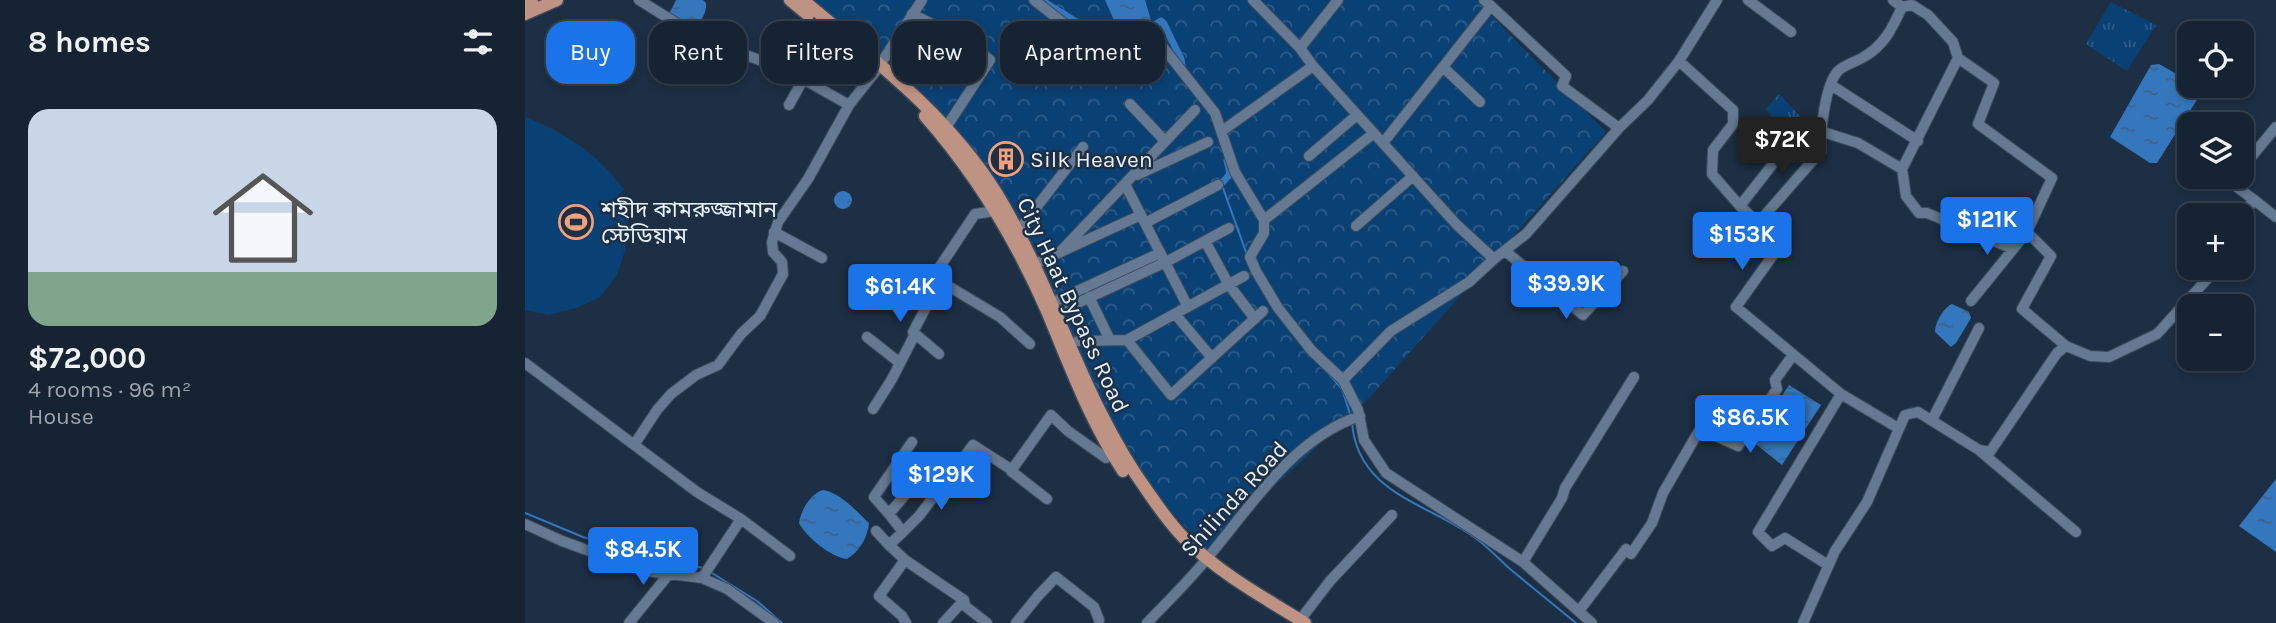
<!DOCTYPE html>
<html lang="en">
<head>
<meta charset="utf-8">
<style>
	body { margin:0; font-family:Karla,"Noto Sans Bengali",sans-serif; background:#232f3f; color:#f1f3f6; height:100vh; display:flex; flex-direction:column; font-size:26px; white-space:nowrap }
	* { box-sizing:border-box; margin:0 }
	p { font-size:23px; color:#9ea4ac }
	.icon { flex:none; width:38px; height:38px; fill:none; stroke:currentColor; stroke-width:2; stroke-linecap:round; stroke-linejoin:round }
	.map { position:relative; flex:1; overflow:hidden }
	.drawer { display:flex; flex-direction:column; background:#162333; width:525px }
	.drawer>* { flex:none }
	.banner { position:absolute; left:21px; top:21px; width:665px; height:63px; display:flex; gap:14px }
	.fabs { position:absolute; left:1652px; top:21px; display:grid; gap:14px }
	.fabs a { display:grid; place-items:center; width:77px; height:77px; border-radius:14px; background:#162333; box-shadow:0 4px 10px #0003,0 0 0 2px #35404e; font-size:35px }
	.price { position:absolute; translate:-50% -60px; padding:0 16px; border-radius:7px; background:#1a73e8; color:#fff; font-size:23px; line-height:46px; filter:drop-shadow(0 2px 4px #0008) }
	.price::after { content:''; position:absolute; left:50%; top:42px; width:21px; height:16px; margin-left:-10px; background:inherit; clip-path:polygon(0 0,100% 0,50% 100%) }
	.price.active { background:#222; color:#fff }
	ul { padding:0; list-style:none }
	li { display:grid; align-content:center; gap:14px; height:371px; padding:0 28px }
	li+li { border-top:2px solid #35404e }
	li span { display:grid; place-items:center; height:217px; border-radius:21px; color:#555 }
	li>.icon { margin-inline-start:auto }
	span .icon { width:126px; height:126px; fill:#fffc; stroke-width:1 }
	li b { font-size:30px }
	h2 { display:flex; justify-content:space-between; align-items:center; height:84px; padding:0 28px; font-size:30px }
	.chip { padding:0 24px; border-radius:21px; background:#162333; box-shadow:0 4px 10px #0003,0 0 0 2px #35404e; font-size:24px; line-height:63px }
	.chip.active { background:#1a73e8; color:#fff }
	main { display:flex; flex:1; min-height:0 }
	.map>svg:first-child { display:block }
	.grass { fill:url(#grass-tufts) }
	.forest { fill:url(#forest-crowns) }
	.pitch { fill:#0a4175 }
	.water { fill:url(#water-ripples) }
	.lines { fill:none; stroke-linecap:round; stroke-linejoin:round }
	.stream { stroke:#3577bd; stroke-width:2 }
	.canal { stroke:#3577bd; stroke-width:7 }
	.minor-casing { stroke:#3c4b5c; stroke-width:12 }
	.major-casing { stroke:#3c4b5c; stroke-width:15 }
	.minor { stroke:#657a92; stroke-width:10 }
	.major { stroke:#bf9383; stroke-width:12 }
	.labels { text-anchor:middle; dominant-baseline:central; stroke-width:5; stroke-linejoin:round; paint-order:stroke }
	.poi-label { font-size:23px; fill:#e8f1fc; stroke:#1d2f44; text-anchor:start }
	.street-label { font-size:23px; fill:#e8f1fc; stroke:#1d2f44 }
</style>
</head>
<body>
<main>
<section class="drawer">
<h2>8 homes<svg class="icon" aria-label="filters" viewBox="0 0 24 24"><path d="M4 7h16M4 17h16"/><circle cx="9" cy="7" r="2"/><circle cx="15" cy="17" r="2"/></svg></h2>
<ul>
<li><span style="background:linear-gradient(#c9d6e8 75%,#7fa58c 0)"><svg class="icon" aria-label="home" viewBox="0 0 24 24"><path d="M3 11l9-7 9 7M6 9v11h12V9"/></svg></span><div><b>$72,000</b><p>4 rooms · 96 m²</p><p>House</p></div></li>
</ul>
</section>
<div class="map">
<svg width="1751" height="623" viewBox="0 0 1751 623">
	<defs>
		<pattern id="grass-tufts" width="24" height="20" patternUnits="userSpaceOnUse" patternTransform="scale(1.75)"><rect width="24" height="20" fill="#0a4175"/><path d="M3 7l-1-3M5 7V3M7 7l1-3M15 17l-1-3M17 17v-4M19 17l1-3" fill="none" stroke="#2e5d8a"/></pattern>
		<pattern id="forest-crowns" width="20" height="18" patternUnits="userSpaceOnUse" patternTransform="scale(1.75)"><rect width="20" height="18" fill="#0a4175"/><path d="M2 6a3 3 0 1 1 6 0M12 15a3 3 0 1 1 6 0" fill="none" stroke="#2e5d8a"/></pattern>
		<pattern id="water-ripples" width="26" height="14" patternUnits="userSpaceOnUse" patternTransform="scale(1.75)"><rect width="26" height="14" fill="#3577bd"/><path d="M2 4q2-2 4 0t4 0M15 11q2-2 4 0t4 0" fill="none" stroke="#3d628a"/></pattern>
	</defs>
	<rect width="100%" height="100%" fill="#1d2f44"/>
	<!-- grass -->
	<path class="grass" d="M1586 2 1631 25 1602 71 1561 44Z
		M1254 94 1278 119 1264 135 1249 121 1241 109Z"/>
	<!-- forest -->
	<path class="forest" d="M285 0H951L1081 132 845 397 681 550 604 464 429 131Z"/>
	<!-- pitch -->
	<path class="pitch" d="M0 117C39 132 75 155 99 190L94 194 101 215 103 229 100 250 92 275 74 298 51 308 24 315 0 310Z"/>
	<!-- water -->
	<path class="water" d="M151 0H178L181 3C182 12 176 24 167 28L146 18 145 12Z
		M580 0H620L627 24 617 31 599 35 588 18Z
		M1634 64 1664 81V86L1674 87 1675 95 1632 163H1625L1585 137 1626 65Z
		M309 200a9 9 0 1 1 18 0a9 9 0 1 1-18 0Z
		M1427 304 1444 312 1446 318 1431 343 1426 347 1410 332C1410 323 1418 308 1427 304Z
		M1264 385 1296 405 1257 465 1227 441Z
		M1751 479V552L1714 526Z
		M298 490C316 493 331 511 344 523 343 537 334 552 322 559 306 557 282 538 274 523 276 510 285 494 298 490Z"/>
	<g class="lines">
		<!-- stream -->
		<path class="stream" d="M698 188 722 255
			M799 368 817 389 826 417
			M827 422C832 493 902 503 949 537 962 546 973 558 985 569 1007 587 1029 605 1051 623
			M0 513 58 537 134 560 179 568
			M187 573 232 601 257 623"/>
		<!-- canal -->
		<path class="canal" d="M516 0 553 23 578 48 590 44
			M620 31 636 21 639 24 656 59 658 72
			M696 184 705 174 702 160"/>
		<!-- minor casing -->
		<g class="minor-casing">
			<path id="minor" d="M114 0 164 31 180 33 218 54 264 71 324 105
				M509 0 578 54 626 32 690 113 710 172 739 220V233L725 257 731 271 753 308 787 351 818 380 833 410 839 440 861 473 998 562 1067 623
				M728 0 775 48 788 66 932 225 969 259
				M1223 0 1266 32
				M1368 0 1377 7 1387 5 1403 15 1428 42 1433 58 1469 83 1453 124 1527 178 1502 232 1526 256 1497 309 1541 346
				M966 6 1041 76 1037 86 1094 128
				M387 14 421 31 428 30 465 60 422 126
				M775 48 813 0
				M1154 61 1208 110V124L1188 150 1187 174 1215 206 1256 244 1211 307 1316 394 1373 428
				M918 67 955 102
				M1306 85 1393 141
				M605 104 640 141
				M264 105 279 78
				M697 131 788 66
				M1295 131 1333 143 1377 169 1433 58
				M858 143 966 6 959 0
				M784 156 832 115
				M1717 168 1751 127
				M1377 169 1381 196 1394 213H1402L1488 249
				M612 175 683 142
				M1710 177 1705 182 1728 199 1717 219
				M600 184 663 307
				M1728 199 1751 217
				M1215 206 1251 160 1239 152
				M470 211 450 214 408 277 475 317 505 344
				M739 220 849 133
				M620 223 693 185
				M1233 223 1296 151C1295 133 1300 85 1313 71 1319 65 1330 62 1337 58 1359 46 1367 29 1377 7
				M831 226 888 176
				M493 231 558 147
				M249 232 297 258
				M680 241 704 285 730 319
				M536 251 670 110
				M980 251 1058 315 1098 271
				M516 261 616 215
				M564 297 585 340
				M1446 301 1502 232
				M526 303 635 253
				M531 313 641 262 704 228
				M650 314 687 358
				M342 337 375 363
				M602 340 646 395 738 311
				M553 341 602 340 719 276
				M414 354 388 332 415 281
				M0 363 172 492 216 519 265 556
				M818 380 866 331 944 282 969 259 1001 234 1094 128 1123 100 1154 61 1192 0
				M348 409 367 379 390 334
				M1407 420 1454 328
				M387 442 349 497 364 514 396 476
				M109 445 132 410 146 394 171 375 193 365 216 334 235 316 258 274 257 262 248 252 247 242 253 222 283 179 324 105 351 71 397 0
				M1455 451 1551 532
				M522 499 486 471 526 415 543 431 581 458
				M364 514 378 532 394 516 448 445 487 470
				M0 524 37 541 120 571 177 578 202 589 249 623
				M351 531 364 545
				M378 532 364 545 380 560 439 600 440 606 462 623
				M380 560 354 596 377 616 381 623
				M998 562 1037 498 1040 488 1109 377
				M1303 565 1260 538 1247 546 1233 532 1316 394
				M177 578 216 519
				M1054 611 1101 549 1106 554 1127 523 1138 493 1175 429 1213 446 1252 389 1250 380 1268 355
				M775 620 805 581 867 515
				M104 623 144 574
				M418 623 439 600
				M491 623 513 596 531 577 569 607 574 620
				M622 623C643 601 665 580 684 556 727 505 768 438 835 416
				M1278 623 1310 551 1342 502 1380 415 1393 412 1454 450 1465 452 1532 353 1541 346 1565 356 1584 357 1632 334 1684 277 1690 268"/>
		</g>
		<!-- major casing -->
		<g class="major-casing">
			<path id="major" d="M265 0 283 15
				M278 0C348 59 423 115 472 194 530 290 557 401 623 492 634 508 645 524 659 538 694 573 738 597 780 623
				M0 3 7 0
				M0 14 32 0
				M400 116C451 174 491 240 522 311 545 366 565 421 598 471"/>
		</g>
		<!-- minor -->
		<use href="#minor" class="minor"/>
		<!-- major -->
		<use href="#major" class="major"/>
	</g>
	<!-- icons -->
	<defs>
		<g id="building-ring" transform="scale(1.75)"><circle r="9.5" fill="#1d2f44" stroke="#f1a17c" stroke-width="1.5"/><path d="M-4-6H4V6H1V3H-1V6H-4ZM-2.5-4.3h1.7v1.8h-1.7ZM.8-4.3h1.7v1.8H.8ZM-2.5-1h1.7V.8h-1.7ZM.8-1h1.7V.8H.8Z" fill="#f1a17c"/></g>
		<g id="stadium-ring" transform="scale(1.75)"><circle r="9.5" fill="#1d2f44" stroke="#f1a17c" stroke-width="1.5"/><path d="M0-5a6.5 5 0 1 0 0 10a6.5 5 0 1 0 0-10ZM-3.5-1.8h7v3.6h-7Z" fill="#f1a17c"/></g>
	</defs>
	<g fill-rule="evenodd">
		<use href="#building-ring" x="481" y="159"/>
		<use href="#stadium-ring" x="51" y="222"/>
	</g>
	<g class="labels">
		<!-- poi labels -->
		<g class="poi-label">
			<text x="505" y="159">Silk Heaven</text>
			<text x="76" y="209">শহীদ কামরুজ্জামান<tspan x="76" dy="26">স্টেডিয়াম</tspan></text>
		</g>
		<!-- street labels -->
		<g class="street-label">
			<text transform="translate(548 305) rotate(65)">City Haat Bypass Road</text>
			<text transform="translate(709 499) rotate(-48)">Shilinda Road</text>
		</g>
	</g>
</svg>
<div class="fabs">
<a><svg class="icon" aria-label="locate" viewBox="0 0 24 24"><circle cx="12" cy="12" r="6"/><path d="M12 2v4M12 18v4M2 12h4M18 12h4"/></svg></a>
<a><svg class="icon" aria-label="layers" viewBox="0 0 24 24"><path d="M12 4l9 5-9 5-9-5zM3 14l9 5 9-5"/></svg></a>
<a>+</a>
<a>−</a>
</div>
<b class="price active" style="left:1257px;top:177px">$72K</b>
<b class="price" style="left:1462px;top:257px">$121K</b>
<b class="price" style="left:1217px;top:272px">$153K</b>
<b class="price" style="left:1041px;top:321px">$39.9K</b>
<b class="price" style="left:375px;top:324px">$61.4K</b>
<b class="price" style="left:1225px;top:455px">$86.5K</b>
<b class="price" style="left:416px;top:512px">$129K</b>
<b class="price" style="left:118px;top:587px">$84.5K</b>
<div class="banner">
<a class="chip active">Buy</a>
<a class="chip">Rent</a>
<a class="chip">Filters</a>
<a class="chip">New</a>
<a class="chip">Apartment</a>
</div>
</div>
</main>
</body>
</html>
